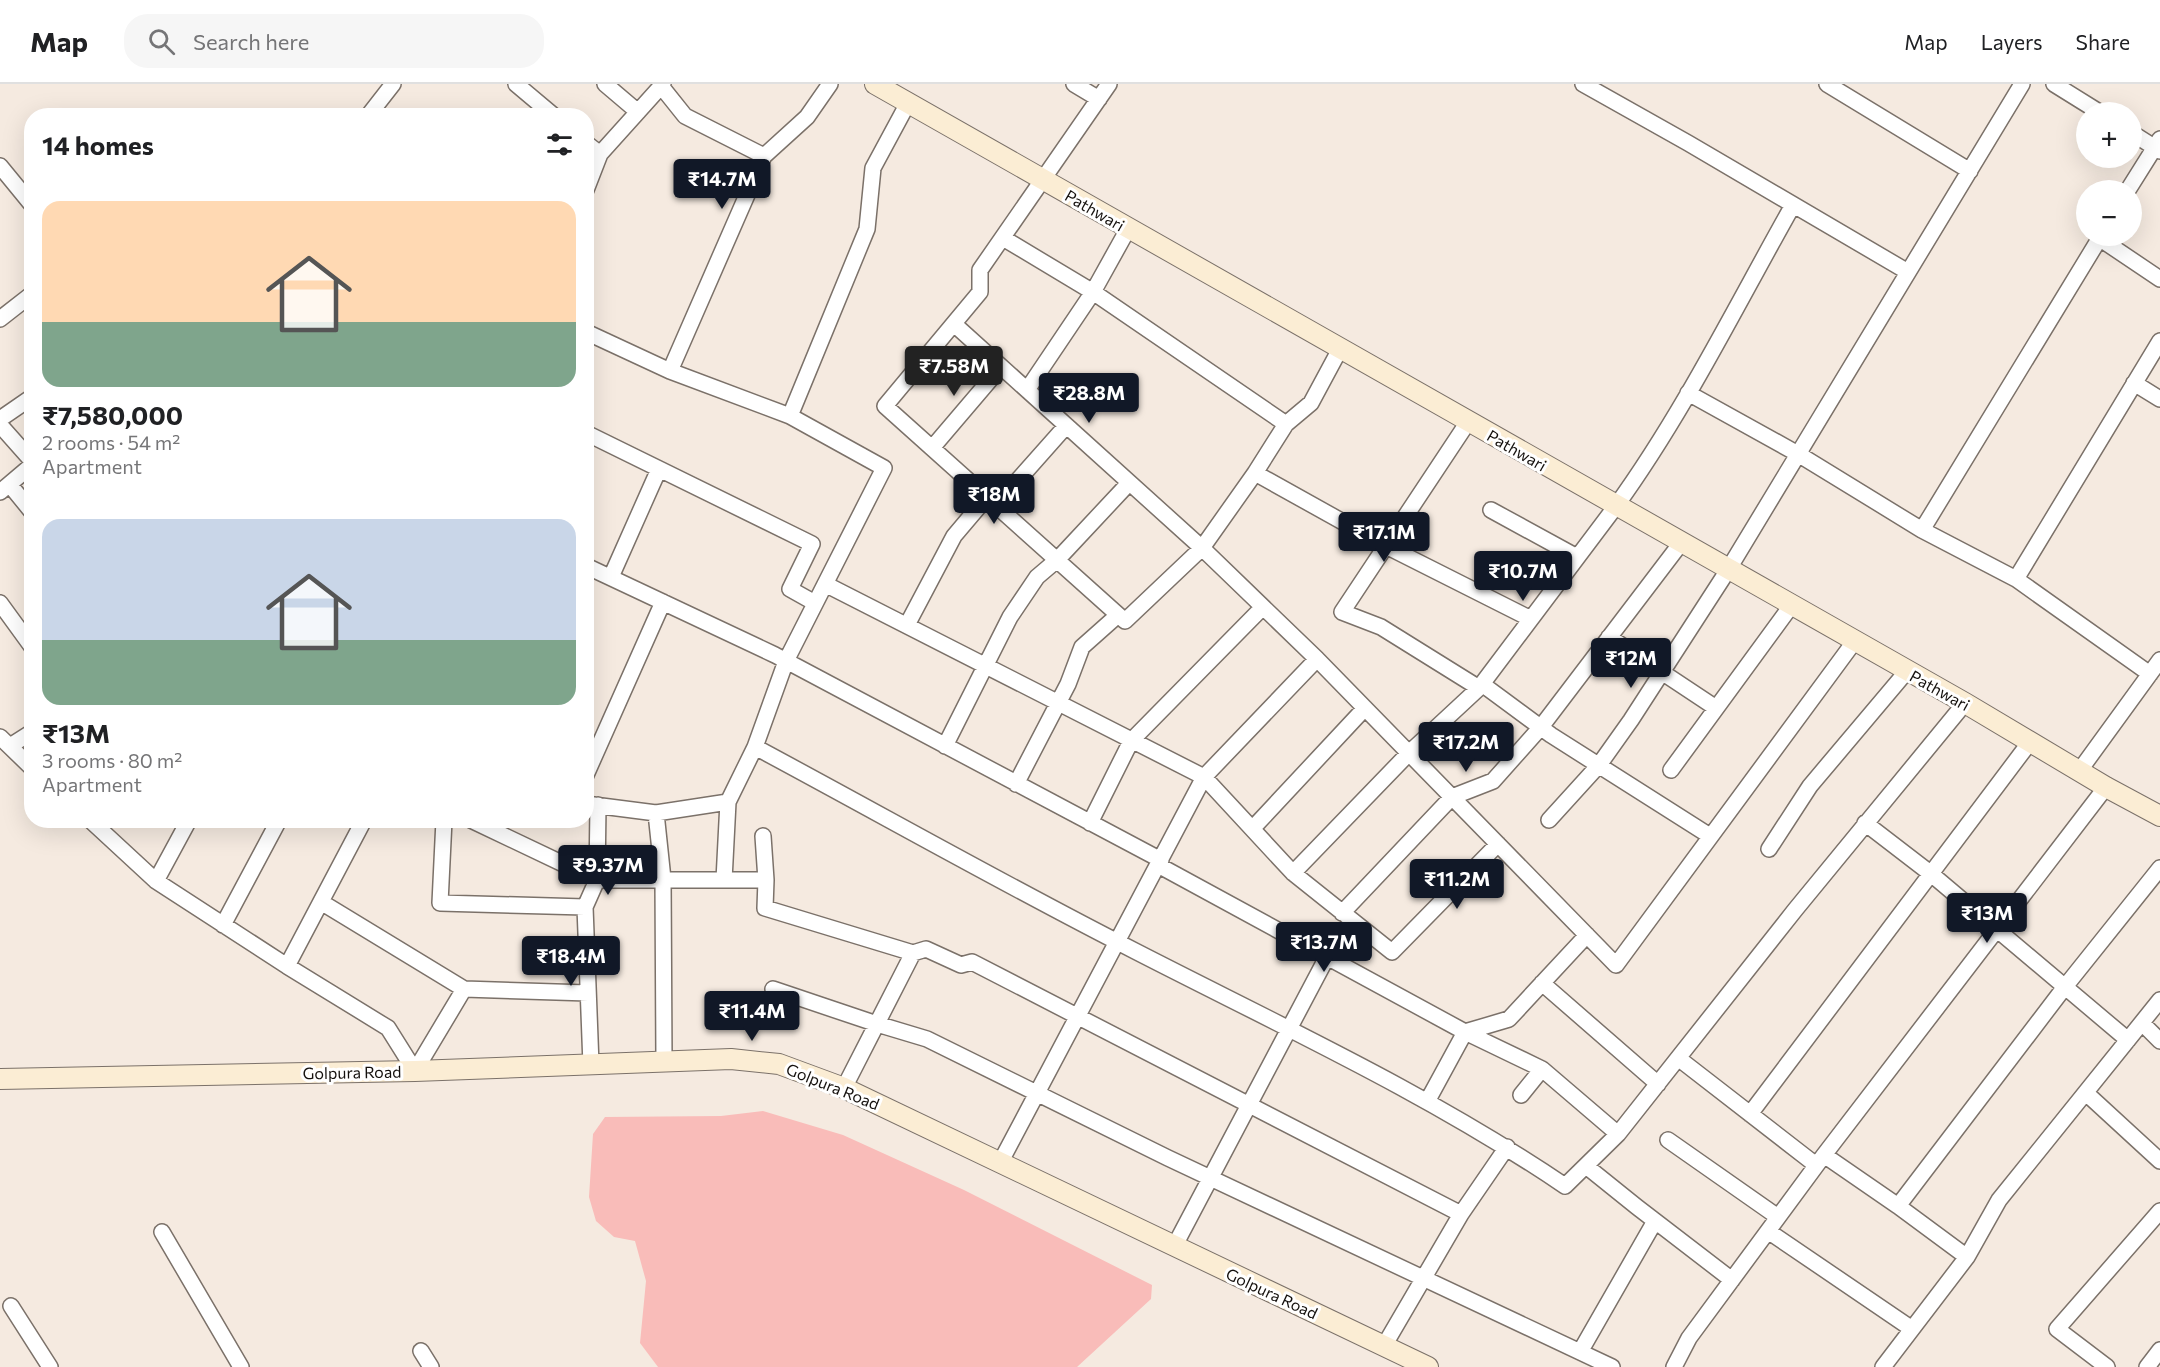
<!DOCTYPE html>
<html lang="en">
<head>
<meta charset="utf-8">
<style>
	body { margin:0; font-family:Commissioner,sans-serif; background:#f6f6f6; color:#202124; height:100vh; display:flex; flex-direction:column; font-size:22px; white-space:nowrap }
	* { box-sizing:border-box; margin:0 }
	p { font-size:20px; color:#757577 }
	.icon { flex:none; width:33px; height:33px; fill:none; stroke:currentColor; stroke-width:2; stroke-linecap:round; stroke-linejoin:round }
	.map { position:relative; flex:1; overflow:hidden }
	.sheet { position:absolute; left:24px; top:24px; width:570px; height:720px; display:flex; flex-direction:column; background:#fff; border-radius:24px; box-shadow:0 6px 24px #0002 }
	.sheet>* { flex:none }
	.controls { position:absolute; left:2076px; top:18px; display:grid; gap:12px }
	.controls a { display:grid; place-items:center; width:66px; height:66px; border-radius:50%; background:#fff; box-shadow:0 6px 24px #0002; font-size:30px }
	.price { position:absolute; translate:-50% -51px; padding:0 14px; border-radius:6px; background:#111827; color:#fff; font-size:20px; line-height:39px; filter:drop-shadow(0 2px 3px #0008) }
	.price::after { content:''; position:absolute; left:50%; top:36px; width:18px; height:14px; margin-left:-9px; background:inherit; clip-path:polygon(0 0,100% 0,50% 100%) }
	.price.current { background:#222; color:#fff }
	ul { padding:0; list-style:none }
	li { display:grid; align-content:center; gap:12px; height:318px; padding:0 18px }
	li span { display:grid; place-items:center; height:186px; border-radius:18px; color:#555 }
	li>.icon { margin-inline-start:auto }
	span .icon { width:108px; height:108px; fill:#fffc; stroke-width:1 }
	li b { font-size:26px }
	h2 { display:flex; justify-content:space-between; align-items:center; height:72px; padding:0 18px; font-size:26px }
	header { display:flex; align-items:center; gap:36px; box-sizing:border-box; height:84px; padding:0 30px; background:#fff; border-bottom:2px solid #e0e0e0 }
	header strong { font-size:28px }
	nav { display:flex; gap:33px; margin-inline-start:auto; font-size:21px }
	.search { width:420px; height:54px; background:#f6f6f6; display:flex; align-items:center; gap:15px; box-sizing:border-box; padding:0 21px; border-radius:24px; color:#757577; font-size:22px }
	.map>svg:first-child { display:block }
	.green { fill:#f9bcb9 }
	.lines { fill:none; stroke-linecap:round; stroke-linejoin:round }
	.street-casing { stroke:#7b7169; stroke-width:18 }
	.secondary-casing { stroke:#7b7169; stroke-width:22 }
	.street { stroke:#fff; stroke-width:15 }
	.secondary { stroke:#fbedd4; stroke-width:20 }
	.labels { text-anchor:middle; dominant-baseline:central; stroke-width:6; stroke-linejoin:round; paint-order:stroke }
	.street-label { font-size:16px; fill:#14100d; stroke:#fff }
</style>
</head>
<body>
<header>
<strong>Map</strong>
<div class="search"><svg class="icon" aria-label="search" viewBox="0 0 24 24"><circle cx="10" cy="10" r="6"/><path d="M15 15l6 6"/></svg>Search here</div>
<nav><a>Map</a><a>Layers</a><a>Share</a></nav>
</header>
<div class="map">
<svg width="2160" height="1283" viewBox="0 0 2160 1283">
	<rect width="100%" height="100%" fill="#f5eae0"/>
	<!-- green -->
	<path class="green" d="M763 1027 843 1051 964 1106 1152 1201 1151 1215 1077 1283H658L640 1259 646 1197 635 1157 614 1153 596 1137 589 1113 593 1050 605 1033 721 1032Z"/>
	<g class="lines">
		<!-- street casing -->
		<g class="street-casing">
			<path id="street" d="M516 0 554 32
				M605 0 638 28
				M1074 0 1099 15
				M1109 0 980 186V208L885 322 1125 537 1202 464 1255 389 1286 340
				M1583 0 1688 59 1908 188
				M1827 0 1970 87
				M2054 0 2099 28
				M661 2 685 32 764 72
				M368 32 393 0
				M2132 49 2160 67
				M586 59 600 70
				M0 82 32 121
				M586 106 600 70 663 0
				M2128 106 2160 55
				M1003 154 1093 208 1286 340 1311 319 1340 265
				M2099 154 2160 195
				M0 235 32 210
				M954 240 1202 464 1317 575 1616 881 1854 558
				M586 248 670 287 790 332 884 384 786 577 755 663 728 718 656 729 586 720
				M670 287 764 72 807 33 830 0
				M2134 299 2160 315
				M1027 306 1093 208 1128 145
				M1688 309 1798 370 1922 446 2016 495 2150 590
				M790 332 867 145 873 84 908 19
				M0 335 32 313
				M1468 338 1342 528 1381 543 1479 604
				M0 341 32 377
				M586 349 812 460 790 505 815 519
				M932 364 1001 283
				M1255 389 1386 462 1531 535
				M10 401 32 428
				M0 408 32 381
				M996 421 1066 342
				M1491 426 1577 473
				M1922 446 2101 152
				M586 482 775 571 1161 776
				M611 493 659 385
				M2016 495 2160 257
				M825 500 1204 693 1293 789 1392 868 1498 760
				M0 519 32 563
				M907 541 954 452 987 413
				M1609 553 1716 624
				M1482 600 1551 651 1710 752
				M0 653 32 684
				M10 662 32 648
				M945 662 1010 533 1037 493 1057 476 1129 399
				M755 663C882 731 1007 802 1135 867 1281 942 1429 1010 1565 1102L1618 1050 1795 826 1965 619
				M1671 686 1791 522
				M2080 686 2160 576
				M586 691 663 518
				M1016 700 1068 600 1082 563 1118 531
				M656 729 663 795 664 977
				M90 736 156 797 287 882 388 944 415 987 464 905
				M444 736 440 819 585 823
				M471 736 597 796H766
				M1549 736 1599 681 1631 636 1728 486 2022 0
				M1090 739 1131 657 1263 523
				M1865 739 1930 789 2128 956
				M1253 744 1365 624
				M763 752 766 796 765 824 913 869 926 865 961 881 972 878 1461 1130
				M1769 765 1810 702 1907 587
				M1158 781 1465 948 1428 1016
				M1293 789 1409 669 1479 604 1616 422C1684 328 1736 222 1793 121
				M724 796 728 718
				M156 797 189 736
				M321 818 464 905 588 909
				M1342 829 1452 713 1493 697 1541 643 1681 459
				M223 841 279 736
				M287 882 364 736
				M1542 899 1658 1000
				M773 905 877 940 927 955 1168 1074 1612 1283
				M2142 939 2160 957
				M1465 948 1509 935 1587 851
				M1465 948 1542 985
				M1678 974 1816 1081
				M591 981 585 823 597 796 598 721
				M844 1004 913 869
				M2086 1009 2160 1077
				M1521 1011 1542 985 1618 1050
				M1750 1030 2030 658
				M1668 1056 1778 1133
				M1824 1071 1898 1122 1967 1173
				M1000 1079 1204 693 1317 575
				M1586 1082 1637 1123 1732 1196
				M1898 1122 2064 904 2160 784
				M1768 1147 1912 1245
				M162 1148 241 1283
				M1174 1163 1327 873
				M11 1222 50 1283
				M1384 1262 1461 1130 1507 1063
				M421 1267 431 1283
				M1580 1268 1655 1137
				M1674 1283 1689 1254 1824 1071 2106 703
				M1883 1283 1967 1173 1999 1116 2160 916
				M2107 1283 2057 1245 2160 1127
				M2147 1283 2160 1266"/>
		</g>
		<!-- secondary casing -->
		<g class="secondary-casing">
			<path id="secondary" d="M875 0 1965 619 2106 703 2160 732
				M0 995 415 987 731 975 779 980 844 1004 1428 1283"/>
		</g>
		<!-- street -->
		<use href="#street" class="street"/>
		<!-- secondary -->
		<use href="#secondary" class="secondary"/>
	</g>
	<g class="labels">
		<!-- street labels -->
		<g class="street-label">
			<text transform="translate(1095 126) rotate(30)">Pathwari</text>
			<text transform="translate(1517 366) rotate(30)">Pathwari</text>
			<text transform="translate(1940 606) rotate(29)">Pathwari</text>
			<text transform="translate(352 988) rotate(-1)">Golpura Road</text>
			<text transform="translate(833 1002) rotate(22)">Golpura Road</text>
			<text transform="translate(1272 1209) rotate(25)">Golpura Road</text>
		</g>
	</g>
</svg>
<div class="controls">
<a>+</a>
<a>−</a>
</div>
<b class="price" style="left:722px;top:126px">₹14.7M</b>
<b class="price current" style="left:954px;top:313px">₹7.58M</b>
<b class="price" style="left:1089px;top:340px">₹28.8M</b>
<b class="price" style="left:994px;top:441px">₹18M</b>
<b class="price" style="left:1384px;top:479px">₹17.1M</b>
<b class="price" style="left:1523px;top:518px">₹10.7M</b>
<b class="price" style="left:1631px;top:605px">₹12M</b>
<b class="price" style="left:1466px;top:689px">₹17.2M</b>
<b class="price" style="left:608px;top:812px">₹9.37M</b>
<b class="price" style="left:1457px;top:826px">₹11.2M</b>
<b class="price" style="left:1987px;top:860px">₹13M</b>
<b class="price" style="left:1324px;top:889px">₹13.7M</b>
<b class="price" style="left:571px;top:903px">₹18.4M</b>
<b class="price" style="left:752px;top:958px">₹11.4M</b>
<section class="sheet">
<h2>14 homes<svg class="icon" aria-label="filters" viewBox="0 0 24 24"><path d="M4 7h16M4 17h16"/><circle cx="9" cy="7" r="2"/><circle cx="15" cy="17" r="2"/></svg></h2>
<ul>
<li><span style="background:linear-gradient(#ffd9b3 65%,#7fa58c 0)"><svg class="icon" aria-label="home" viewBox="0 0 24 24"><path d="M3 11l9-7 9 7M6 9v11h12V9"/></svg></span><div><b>₹7,580,000</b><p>2 rooms · 54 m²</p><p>Apartment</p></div></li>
<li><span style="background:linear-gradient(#c9d6e8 65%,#7fa58c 0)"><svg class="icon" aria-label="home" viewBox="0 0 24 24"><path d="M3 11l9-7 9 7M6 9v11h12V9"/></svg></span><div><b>₹13M</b><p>3 rooms · 80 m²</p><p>Apartment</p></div></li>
</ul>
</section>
</div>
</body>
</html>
